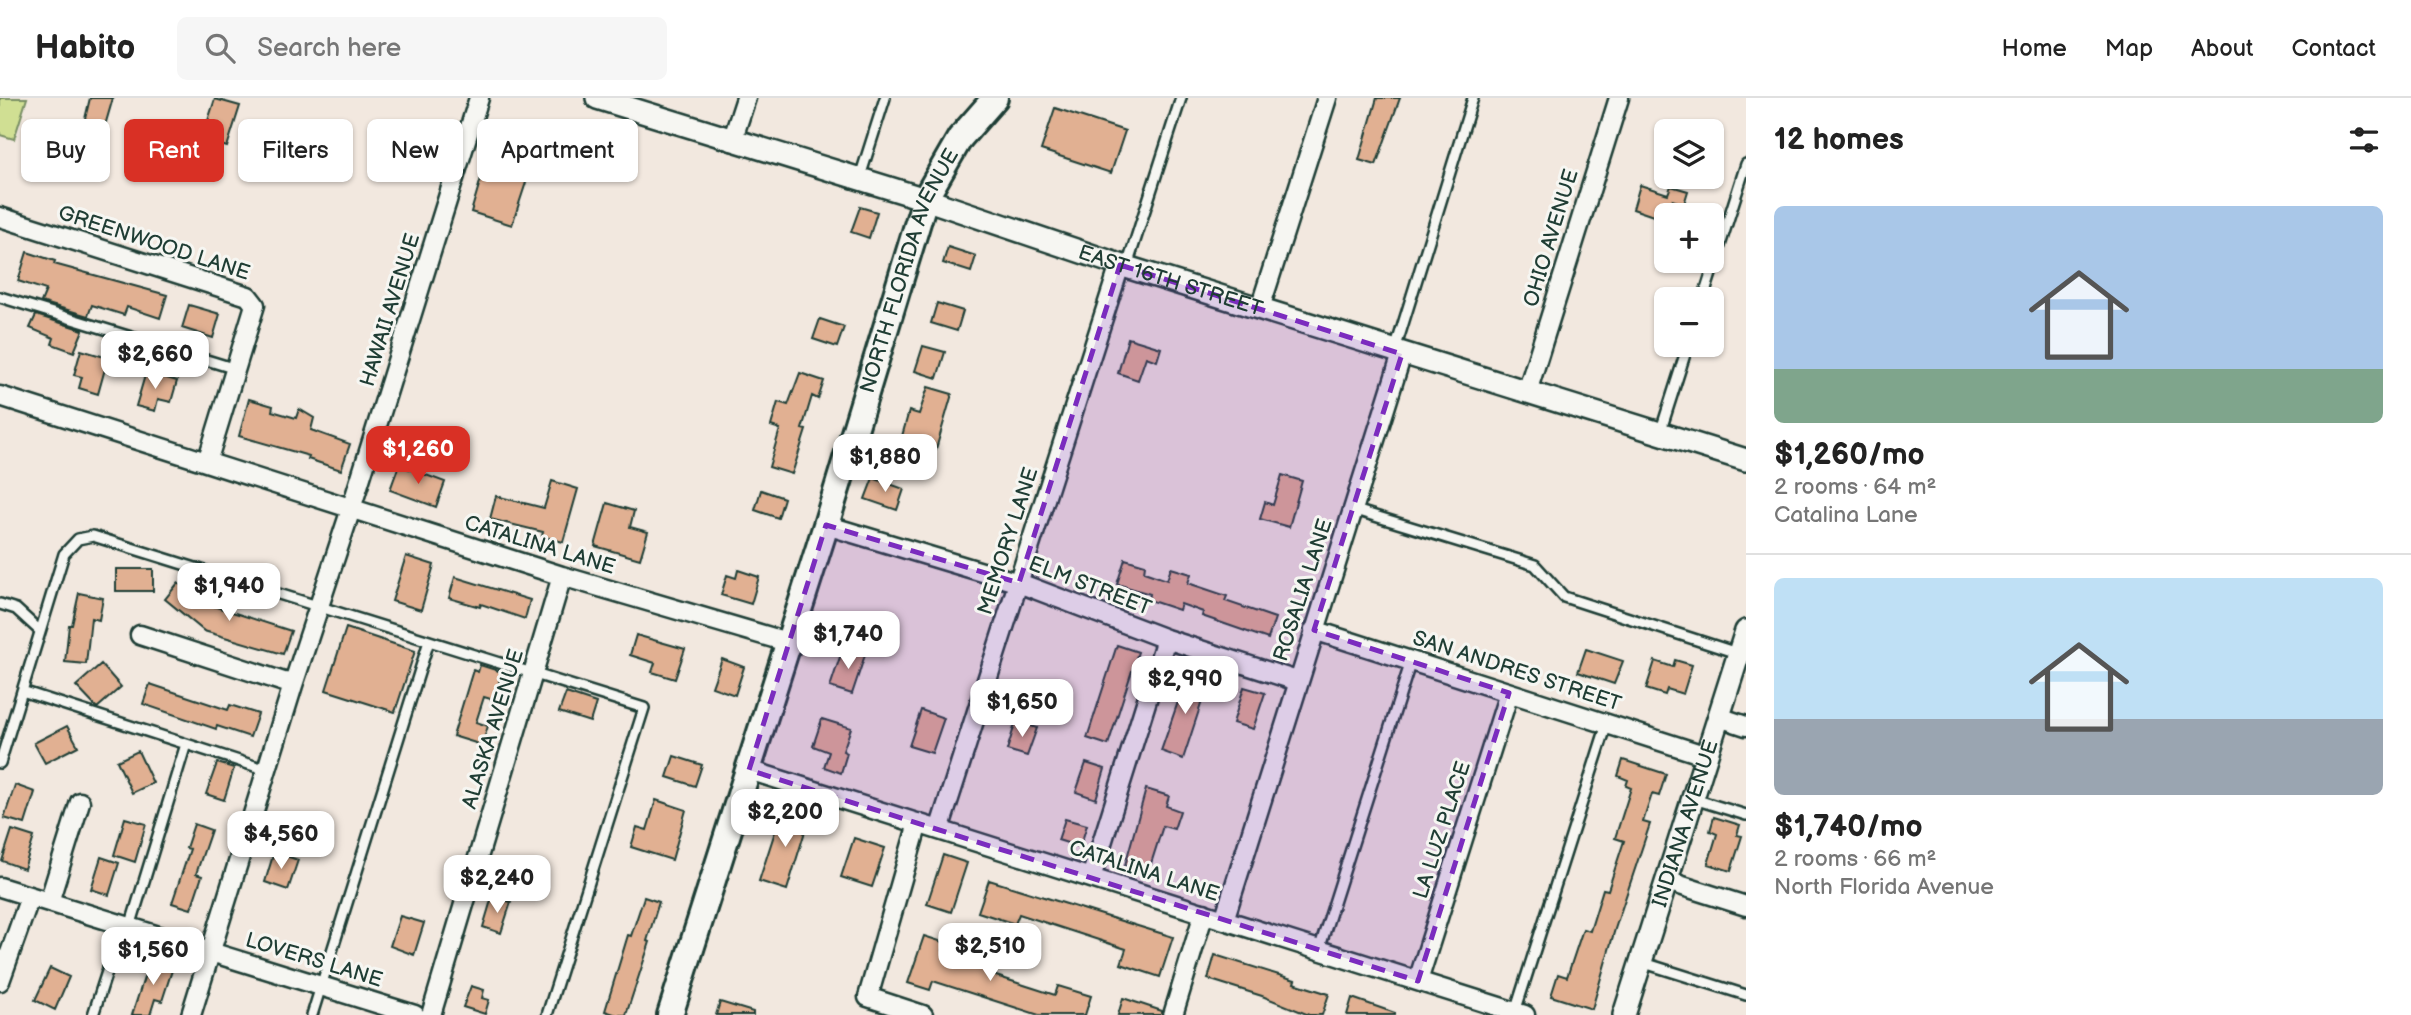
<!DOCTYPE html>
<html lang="en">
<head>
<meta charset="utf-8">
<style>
	body { margin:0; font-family:"Balsamiq Sans",sans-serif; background:#f6f6f6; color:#222; height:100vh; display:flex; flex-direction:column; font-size:26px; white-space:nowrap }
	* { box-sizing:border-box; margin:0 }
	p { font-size:23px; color:#767676 }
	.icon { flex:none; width:38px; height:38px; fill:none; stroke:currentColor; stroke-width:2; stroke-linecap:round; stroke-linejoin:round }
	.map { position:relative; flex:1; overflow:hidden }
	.sheet { display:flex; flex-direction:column; background:#fff; width:665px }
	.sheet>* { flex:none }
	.hud { position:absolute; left:21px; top:21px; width:665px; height:63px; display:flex; gap:14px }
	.fabs { position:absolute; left:1654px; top:21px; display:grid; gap:14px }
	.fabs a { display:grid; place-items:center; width:70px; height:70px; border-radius:10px; background:#fff; box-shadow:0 2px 5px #0004; font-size:35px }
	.price { position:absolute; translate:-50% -60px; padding:0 16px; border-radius:14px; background:#fff; color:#222; font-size:23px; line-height:46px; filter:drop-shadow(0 2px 4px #0008) }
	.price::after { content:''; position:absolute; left:50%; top:42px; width:21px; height:16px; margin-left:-10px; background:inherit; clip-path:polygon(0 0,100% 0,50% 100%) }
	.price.selected { background:#d93025; color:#fff }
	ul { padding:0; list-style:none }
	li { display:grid; align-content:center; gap:14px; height:371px; padding:0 28px }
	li+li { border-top:2px solid #e0e0e0 }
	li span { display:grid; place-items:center; height:217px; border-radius:10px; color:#555 }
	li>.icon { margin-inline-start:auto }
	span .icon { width:126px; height:126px; fill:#fffc; stroke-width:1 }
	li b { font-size:30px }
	h2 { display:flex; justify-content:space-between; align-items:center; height:84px; padding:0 28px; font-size:30px }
	.tag { padding:0 24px; border-radius:10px; background:#fff; box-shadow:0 2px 5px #0004; font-size:24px; line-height:63px }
	.tag.selected { background:#d93025; color:#fff }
	header { display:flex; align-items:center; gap:42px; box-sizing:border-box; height:98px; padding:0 35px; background:#fff; border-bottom:2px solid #e0e0e0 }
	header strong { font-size:33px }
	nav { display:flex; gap:38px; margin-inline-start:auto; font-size:24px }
	.search { width:490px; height:63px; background:#f6f6f6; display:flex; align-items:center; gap:18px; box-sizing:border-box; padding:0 24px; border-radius:10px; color:#767676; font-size:26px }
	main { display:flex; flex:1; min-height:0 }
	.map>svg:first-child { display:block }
	.green { fill:#d0df93; stroke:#788e64; stroke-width:2 }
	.building { fill:#e1b092; stroke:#1f3d34; stroke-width:2 }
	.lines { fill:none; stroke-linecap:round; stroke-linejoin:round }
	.service-casing { stroke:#1f3d34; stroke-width:14 }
	.minor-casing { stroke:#1f3d34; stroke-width:23 }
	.tertiary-casing { stroke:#1f3d34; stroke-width:26 }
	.secondary-casing { stroke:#1f3d34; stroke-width:30 }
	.service { stroke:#f6f6f2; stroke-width:9 }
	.minor { stroke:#f6f6f2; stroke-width:18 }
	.tertiary { stroke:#f6f6f2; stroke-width:21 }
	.secondary { stroke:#f6f6f2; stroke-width:24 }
	.marked { fill:#7b2cbf; fill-opacity:0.2; stroke:#7b2cbf; stroke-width:5; stroke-dasharray:14 9; stroke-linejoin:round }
	.labels { text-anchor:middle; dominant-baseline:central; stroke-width:6; stroke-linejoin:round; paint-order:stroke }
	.street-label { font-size:21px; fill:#1f3d34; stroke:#f6f6f2 }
</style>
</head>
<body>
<header>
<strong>Habito</strong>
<div class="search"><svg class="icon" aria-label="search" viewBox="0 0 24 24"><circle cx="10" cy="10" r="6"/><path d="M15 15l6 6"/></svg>Search here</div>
<nav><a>Home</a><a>Map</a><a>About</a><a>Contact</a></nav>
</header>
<main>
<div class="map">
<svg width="1746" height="917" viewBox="0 0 1746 917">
	<rect width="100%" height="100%" fill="#f2e8df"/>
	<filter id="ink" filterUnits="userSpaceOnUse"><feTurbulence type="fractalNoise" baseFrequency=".0143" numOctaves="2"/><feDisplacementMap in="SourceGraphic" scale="14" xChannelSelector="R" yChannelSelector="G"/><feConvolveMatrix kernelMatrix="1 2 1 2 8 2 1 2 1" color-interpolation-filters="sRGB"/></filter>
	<g filter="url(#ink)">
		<!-- green -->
		<path class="green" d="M0 0H27L14 41 0 37Z"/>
		<!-- building -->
		<path class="building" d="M90 0H113L104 31 84 25Z
			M1377 0H1400L1376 67 1359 62Z
			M215 1 240 8 227 49 202 41Z
			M1055 10 1125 33 1111 75 1041 52Z
			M493 40 536 54 512 127 471 114Z
			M1640 87 1668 96 1671 88 1688 93 1684 106 1672 102 1665 122 1633 111Z
			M860 109 877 114 869 140 851 134Z
			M948 149 976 158 971 174 943 165Z
			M27 154 55 163 54 166 167 197 160 220 127 209 124 217 92 207 88 218 41 204 46 192 18 183Z
			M937 205 963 213 957 233 931 225Z
			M189 207 220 216 213 240 182 230Z
			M36 217 83 232 74 254 52 246 54 240 30 230Z
			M820 221 844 229 837 249 813 241Z
			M1128 240 1161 250 1157 263 1146 259 1138 282 1118 275Z
			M923 248 945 254 937 280 915 273Z
			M81 252 108 260 98 296 79 290 82 279 74 277Z
			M146 274 177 283 171 304 158 301 155 313 136 308Z
			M800 275 824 283 818 301 812 298 802 331 806 332 792 376 769 369 780 331 771 328 778 304 788 307Z
			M928 289 952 296 936 351 917 345 915 353 899 349 909 313 919 316Z
			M249 301 273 308 272 313 296 320 299 311 314 320 311 332 350 346 341 372 308 361 309 358 239 338Z
			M399 367 445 384 436 409 390 392Z
			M1282 377 1302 383 1289 429 1260 421 1265 404 1273 407Z
			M873 380 904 391 897 412 865 401Z
			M552 383 578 391 563 444 542 438 543 434 490 421 496 398 544 410Z
			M761 392 784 400 778 420 755 412Z
			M607 405 634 413 630 429 648 434 640 461 595 448Z
			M406 458 434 467 421 512 392 503Z
			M1125 461 1145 467 1144 474 1167 482 1171 470 1191 476 1188 485 1227 498 1225 503 1275 520 1268 541 1202 518 1203 514 1181 506 1179 512 1149 502 1150 496 1117 486Z
			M116 471H153V493H116Z
			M738 472 759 479 751 506 721 497 727 477 736 480Z
			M455 479 530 502 525 521 481 506 480 509 449 500Z
			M178 485 201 504 291 533 283 556 204 533 165 501Z
			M79 495 103 500 99 522 91 520 86 566 65 564 69 527H72Z
			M346 530 415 553 395 614 326 592Z
			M636 537 685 551 675 581 652 574 655 565 630 557Z
			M1117 547 1138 554 1108 647 1087 640Z
			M843 550 865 557 852 596 830 589Z
			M1586 551 1623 563 1614 586 1578 574Z
			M722 561 744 569 735 597 712 589Z
			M1675 562 1692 567 1683 596 1667 591 1665 597 1646 591 1655 563 1673 569Z
			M101 566 121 589 97 610 76 588Z
			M480 567 502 574 494 602 484 599 476 624 488 628 482 647 453 638 473 572 478 574Z
			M1188 575 1209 582 1183 661 1161 653Z
			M150 586 228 612 230 607 258 616 250 639 217 628 216 631 143 606Z
			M1244 589 1265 595 1253 631 1233 625Z
			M566 595 596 605 590 624 559 614Z
			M921 612 944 620 932 655 909 648Z
			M822 621 851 630 843 653 847 655 841 675 824 669 829 654 813 648Z
			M1016 623 1037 630 1027 658 1007 652Z
			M67 628 78 648 45 665 34 645Z
			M138 653 153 685 132 695 117 663Z
			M674 658 702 667 695 688 667 679Z
			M1623 662 1666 676 1659 698 1652 696 1643 724 1650 726 1615 831 1592 911 1551 898 1558 876 1567 879 1583 831 1590 833 1603 791 1608 792 1624 743 1615 740 1631 690 1626 688 1628 682 1618 678Z
			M217 665 234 670 224 702 206 696Z
			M1086 665 1105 671 1096 701 1076 694Z
			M15 687 35 694 25 726 4 720Z
			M1146 691 1169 698 1166 708 1180 713 1174 731 1163 728 1148 775 1125 767Z
			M656 702 686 712 672 762 631 749 637 729 647 732Z
			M783 709 810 717 787 792 759 783Z
			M1714 719 1740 727 1737 737 1742 738 1731 773 1708 766 1717 736 1710 733Z
			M125 720 146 726 135 764 114 757Z
			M1065 721 1087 727 1080 749 1058 742Z
			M194 726 211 732 196 776 202 778 191 811 172 805 190 751 186 750Z
			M12 732 34 739 24 771 2 763Z
			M854 740 885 750 872 789 841 779Z
			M274 754 298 762 288 792 265 784Z
			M943 757 967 765 951 814 927 806Z
			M101 759 119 765 109 797 91 791Z
			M989 782 1173 839 1160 879 1121 866 1126 851 1019 816 1015 826 978 814Z
			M492 799 511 804 501 835 483 829Z
			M644 799 659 804 647 843 650 844 626 917H617L605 913 628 837 631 838Z
			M400 818 424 825 414 857 390 848Z
			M924 838 946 845 943 852 996 869 993 877 1055 897 1058 888 1091 898 1085 917H1039L933 883 930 892 908 885Z
			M1215 857 1295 882 1294 885 1329 896 1322 917H1309L1262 898 1208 881Z
			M150 861 173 869 162 903 155 901 150 917H132Z
			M50 870 69 879 55 912 35 902Z
			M471 888 484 892 482 900 489 902 485 916 463 909Z
			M1123 900 1162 913V917H1118Z
			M1352 900 1395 915V917H1347Z
			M720 904 753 914V917H716Z"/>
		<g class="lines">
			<!-- service casing -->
			<g class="service-casing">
				<path id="service" d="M859 82 885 0
					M1127 168 1181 0
					M0 199 236 271
					M1703 201 1746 66
					M1395 252 1473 0
					M1660 335 1688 247
					M1352 411 1535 467 1564 499 1737 555
					M0 506 16 511 40 533
					M22 593 267 672
					M0 665 64 456 78 441 93 438 644 610 547 917
					M1694 701 1746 717
					M130 829 186 646
					M1319 852 1411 563
					M1641 864 1746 897
					M1515 914 1607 626
					M93 917 122 827
					M312 917 429 543"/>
			</g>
			<!-- minor casing -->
			<g class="minor-casing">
				<path id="minor" d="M732 43 746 0
					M0 119 248 198 255 207 207 364
					M1260 210 1327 0
					M1527 294 1619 0
					M0 298 562 478 787 544
					M826 427 1019 485 1166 541 1297 583
					M1314 532 1707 658
					M140 537 293 587
					M1719 619 1746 628
					M749 672 1525 917
					M918 725 868 899 923 917
					M939 732 1120 167
					M1091 780 1166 541
					M1667 783 1746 808
					M0 789 415 917
					M49 804 80 704
					M1224 822 1402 256
					M0 883 30 799
					M1418 883 1509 595
					M191 917 293 587 351 411 479 0
					M431 917 562 478
					M1173 917 1204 815"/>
			</g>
			<!-- tertiary casing -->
			<g class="tertiary-casing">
				<g id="tertiary">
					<path id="s1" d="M597 0 925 101 1120 167 1746 362"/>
					<path id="s2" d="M1624 917 1746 533"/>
				</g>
			</g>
			<!-- secondary casing -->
			<g class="secondary-casing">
				<g id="secondary">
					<path id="s3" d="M670 917 826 427 925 101 960 40 995 0"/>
				</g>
			</g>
			<!-- service -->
			<use href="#service" class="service"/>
			<!-- minor -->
			<use href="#minor" class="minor"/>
			<!-- tertiary -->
			<use href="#tertiary" class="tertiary"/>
			<!-- secondary -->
			<use href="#secondary" class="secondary"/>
		</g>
	</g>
	<!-- marked area -->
	<path class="marked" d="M1120 167 1402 256 1314 532 1509 595 1418 883 749 672 826 427 1019 485Z"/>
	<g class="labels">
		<!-- street labels -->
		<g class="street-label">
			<text transform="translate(1551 140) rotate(-73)">OHIO AVENUE</text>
			<text transform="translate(154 145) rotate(18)">GREENWOOD LANE</text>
			<text stroke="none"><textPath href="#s3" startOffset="782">NORTH FLORIDA AVENUE</textPath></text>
			<text stroke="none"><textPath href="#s1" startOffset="602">EAST 16TH STREET</textPath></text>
			<text transform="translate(390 212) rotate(-73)">HAWAII AVENUE</text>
			<text transform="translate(1008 443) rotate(-72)">MEMORY LANE</text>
			<text transform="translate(540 447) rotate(17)">CATALINA LANE</text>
			<text transform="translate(1090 488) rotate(21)">ELM STREET</text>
			<text transform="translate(1303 492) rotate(-72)">ROSALIA LANE</text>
			<text transform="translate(1517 573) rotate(18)">SAN ANDRES STREET</text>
			<text transform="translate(493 631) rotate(-73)">ALASKA AVENUE</text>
			<text stroke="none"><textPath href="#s2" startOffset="201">INDIANA AVENUE</textPath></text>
			<text transform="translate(1442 732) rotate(-72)">LA LUZ PLACE</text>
			<text transform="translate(1144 773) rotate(18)">CATALINA LANE</text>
			<text transform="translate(314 862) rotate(17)">LOVERS LANE</text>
		</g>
	</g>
</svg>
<div class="fabs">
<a><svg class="icon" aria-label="layers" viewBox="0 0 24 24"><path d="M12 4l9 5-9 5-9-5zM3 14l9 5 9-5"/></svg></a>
<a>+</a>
<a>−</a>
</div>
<b class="price" style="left:155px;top:293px">$2,660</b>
<b class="price selected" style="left:418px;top:388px">$1,260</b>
<b class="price" style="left:885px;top:396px">$1,880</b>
<b class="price" style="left:229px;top:525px">$1,940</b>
<b class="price" style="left:848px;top:573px">$1,740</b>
<b class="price" style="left:1185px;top:618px">$2,990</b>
<b class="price" style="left:1022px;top:641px">$1,650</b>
<b class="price" style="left:785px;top:751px">$2,200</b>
<b class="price" style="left:281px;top:773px">$4,560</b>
<b class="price" style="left:497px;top:817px">$2,240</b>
<b class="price" style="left:990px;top:885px">$2,510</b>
<b class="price" style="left:153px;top:889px">$1,560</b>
<div class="hud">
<a class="tag">Buy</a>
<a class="tag selected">Rent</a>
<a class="tag">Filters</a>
<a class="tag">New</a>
<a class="tag">Apartment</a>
</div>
</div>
<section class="sheet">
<h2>12 homes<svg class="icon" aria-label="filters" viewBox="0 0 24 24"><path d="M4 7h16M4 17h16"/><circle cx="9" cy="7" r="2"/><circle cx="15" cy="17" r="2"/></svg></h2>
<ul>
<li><span style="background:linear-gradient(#a9c7e8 75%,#7fa58c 0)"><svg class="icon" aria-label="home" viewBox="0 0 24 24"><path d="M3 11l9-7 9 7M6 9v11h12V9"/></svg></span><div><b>$1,260/mo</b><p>2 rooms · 64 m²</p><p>Catalina Lane</p></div></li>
<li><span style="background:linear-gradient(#bfe0f5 65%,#9aa5b1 0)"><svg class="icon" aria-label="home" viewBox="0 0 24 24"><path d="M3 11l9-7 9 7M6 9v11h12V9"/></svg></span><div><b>$1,740/mo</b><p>2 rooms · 66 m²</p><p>North Florida Avenue</p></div></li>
</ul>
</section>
</main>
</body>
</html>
